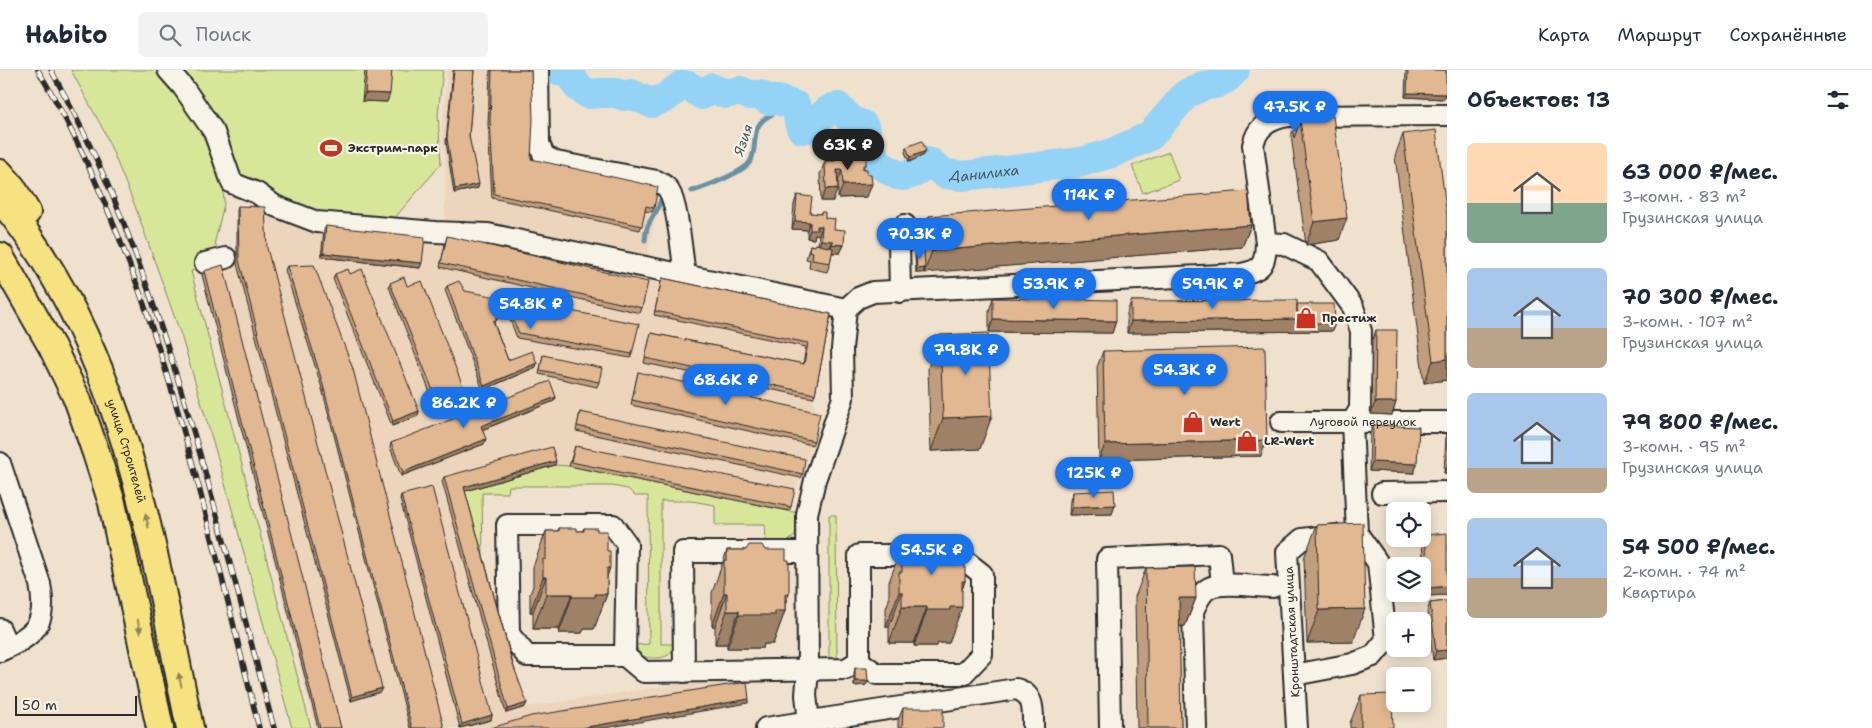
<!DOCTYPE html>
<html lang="ru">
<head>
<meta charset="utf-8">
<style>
	body { margin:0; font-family:"Shantell Sans",sans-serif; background:#f2f2f3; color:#1f2937; height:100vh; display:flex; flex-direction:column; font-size:19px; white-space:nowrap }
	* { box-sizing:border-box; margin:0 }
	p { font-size:16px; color:#747a83 }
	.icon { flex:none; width:28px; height:28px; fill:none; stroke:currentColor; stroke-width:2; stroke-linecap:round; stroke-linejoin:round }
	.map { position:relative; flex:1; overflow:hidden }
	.sheet { display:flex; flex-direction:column; background:#fff; width:425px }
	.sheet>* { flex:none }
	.controls { position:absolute; left:1386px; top:432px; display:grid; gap:10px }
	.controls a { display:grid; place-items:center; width:45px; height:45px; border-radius:8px; background:#fff; box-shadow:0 2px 12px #0003; font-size:25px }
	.scale { position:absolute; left:15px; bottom:12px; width:122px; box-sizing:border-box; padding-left:5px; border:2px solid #2b2b2b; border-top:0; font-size:14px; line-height:18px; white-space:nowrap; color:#2b2b2b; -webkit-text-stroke:4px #f7f3e8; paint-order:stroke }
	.price { position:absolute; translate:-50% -42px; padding:0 11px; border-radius:18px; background:#1a73e8; color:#fff; font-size:16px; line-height:32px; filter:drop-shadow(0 1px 2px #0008) }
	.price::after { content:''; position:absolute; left:50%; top:30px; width:15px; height:11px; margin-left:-8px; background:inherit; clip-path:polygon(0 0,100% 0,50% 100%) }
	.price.selected { background:#222; color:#fff }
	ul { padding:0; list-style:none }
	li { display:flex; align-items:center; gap:15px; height:125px; padding:0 20px }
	li span { display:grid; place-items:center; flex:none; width:140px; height:100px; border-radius:8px; color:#555 }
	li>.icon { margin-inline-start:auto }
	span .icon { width:60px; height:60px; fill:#fffc; stroke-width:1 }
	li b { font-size:21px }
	h2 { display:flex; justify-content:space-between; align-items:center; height:60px; padding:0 20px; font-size:21px }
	header { display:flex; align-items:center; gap:30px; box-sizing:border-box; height:70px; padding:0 25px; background:#fff; border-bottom:1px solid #e0e1e3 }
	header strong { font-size:24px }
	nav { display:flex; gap:28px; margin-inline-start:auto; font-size:18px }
	.search { width:350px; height:45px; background:#f2f2f3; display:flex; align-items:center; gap:12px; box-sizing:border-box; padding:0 18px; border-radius:8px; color:#747a83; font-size:19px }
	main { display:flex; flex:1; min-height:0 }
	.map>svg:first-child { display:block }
	.built { fill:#ecd5bc }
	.green { fill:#d8e699; stroke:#828862 }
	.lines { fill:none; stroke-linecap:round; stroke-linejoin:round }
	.stream { stroke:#6a90a4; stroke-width:5 }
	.river { stroke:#94d3f5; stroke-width:30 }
	.minor-casing { stroke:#2b2b2b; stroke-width:24 }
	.major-casing { stroke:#2b2b2b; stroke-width:30 }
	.minor { stroke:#f7f3e8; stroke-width:20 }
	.major { stroke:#f6e281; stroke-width:26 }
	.rail-casing { stroke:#2b2b2b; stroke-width:5.5 }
	.rail { stroke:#f7f3e8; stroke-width:4; stroke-dasharray:11; stroke-linecap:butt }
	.wall { fill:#c29e7e; stroke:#2b2b2b }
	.shaded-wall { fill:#9e8166; stroke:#2b2b2b }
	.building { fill:#e1b892; stroke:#2b2b2b }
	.oneway { fill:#908656 }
	.labels { text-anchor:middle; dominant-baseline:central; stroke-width:4.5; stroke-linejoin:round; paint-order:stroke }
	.poi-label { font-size:12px; font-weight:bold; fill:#2b2b2b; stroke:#f7f3e8; text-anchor:start }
	.street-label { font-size:12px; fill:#2b2b2b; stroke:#f7f3e8 }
	.water-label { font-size:14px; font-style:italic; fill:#45555e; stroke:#f7f3e8 }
</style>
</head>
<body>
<header>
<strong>Habito</strong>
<div class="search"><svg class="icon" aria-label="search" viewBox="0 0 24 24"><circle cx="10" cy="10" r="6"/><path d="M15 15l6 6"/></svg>Поиск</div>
<nav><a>Карта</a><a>Маршрут</a><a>Сохранённые</a></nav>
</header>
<main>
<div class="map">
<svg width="1447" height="658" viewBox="0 0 1447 658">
	<rect width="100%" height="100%" fill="#f0e1ce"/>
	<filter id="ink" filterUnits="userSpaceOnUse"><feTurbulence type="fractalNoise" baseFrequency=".02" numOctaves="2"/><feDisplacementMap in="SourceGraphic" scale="10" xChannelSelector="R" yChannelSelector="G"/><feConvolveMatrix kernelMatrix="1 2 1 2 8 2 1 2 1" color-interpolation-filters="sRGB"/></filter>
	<g filter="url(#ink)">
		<!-- built -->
		<path class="built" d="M447 0H529L530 94 659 119 644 210 830 248 813 328 818 347 812 375 804 394 801 408 793 423 789 441 569 396 555 395 462 422 510 596 525 637 727 607 731 636 604 658H315L202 205 237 194V140L263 141 324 160 445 171V88L442 64Z"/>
		<!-- green -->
		<path class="green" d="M71 0H159L208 67 223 110 224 134 215 171 220 194 191 201 311 658H292L219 392 181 265 135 136 105 63Z
			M171 0H443L438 44 441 94 392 151 356 153 292 135 246 108 228 93Z
			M1169 82 1179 110 1143 123 1132 96Z
			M555 395 569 396 798 443 795 466 787 472H766L765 455H715V435L691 431H661V574H674C673 578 672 583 668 585 663 589 648 589 643 586 639 584 637 579 636 575L649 574 648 426H635L628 419 612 416H509L508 423H482L483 495 462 422Z
			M829 445H836L837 594H829Z"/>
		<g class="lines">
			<!-- stream -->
			<path class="stream" d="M692 121C703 118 744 102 750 92 757 81 752 66 759 55 765 44 780 44 785 33
				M645 170C646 154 651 151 658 138 660 133 659 131 664 128"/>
			<!-- river -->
			<path class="river" id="s1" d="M559 0 570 5 578 17 588 24 602 23H616L624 26 631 24 651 33 665 28 682 15 689 16 702 25 712 18 725 24 740 21 749 25H760L768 30H778L796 36C799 43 797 53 802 59 817 60 822 38 838 37L852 51 863 55 866 61 863 69 866 76 882 96 897 105 903 106 914 103 927 92 931 93 945 104 963 106 1082 92 1112 83 1150 66 1186 24 1203 16 1215 14 1227 8 1235 0"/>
			<!-- minor casing -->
			<g class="minor-casing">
				<g id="minor">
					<path d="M168 0 183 17 214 62 232 113 257 123 275 136 317 152 435 162 488 164 846 239"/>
					<path d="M538 0 539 73 544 86 556 92 657 111C662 114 667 116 669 121 678 135 682 186 685 205"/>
					<path d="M1266 173 1284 174 1319 191 1353 237 1361 261 1360 339 1352 352 1357 463 1378 493 1386 570 1373 586 1352 594 1294 605"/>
					<path d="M205 193 226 188"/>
					<path d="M900 222 899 173 905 155"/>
					<path id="s2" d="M1281 352H1447"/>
					<path d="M0 393 40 514C48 555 35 565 0 581"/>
					<path d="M1382 423 1447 422"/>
					<path d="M0 559 8 577"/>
					<path d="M625 586 627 474 613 455H507L509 564 527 586H625L644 602 846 599 859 591V485H958L982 504V584L963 604H877L859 591"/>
					<path d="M684 602 683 482H807"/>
					<path d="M809 652 806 625 808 599 807 444 815 410 843 328 842 279 846 239 858 228 873 222 1241 204C1263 200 1265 194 1266 173L1253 75C1257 56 1271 48 1289 46L1447 45"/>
					<path d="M766 658 1016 619C1035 624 1033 642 1033 658"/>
					<path d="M1110 658 1107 489 1219 484 1222 515"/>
					<path d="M1196 658 1193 541C1197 533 1200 523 1209 518 1222 511 1257 517 1273 517"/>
					<path d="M1297 658 1287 482 1302 469 1337 465"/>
				</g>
			</g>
			<!-- major casing -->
			<g class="major-casing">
				<g id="major">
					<path d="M0 103 12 117 27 142"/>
					<path id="s3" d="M0 129C124 277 152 475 190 658"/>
					<path d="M0 186 52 277 78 331 96 383 112 433 160 658"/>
				</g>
			</g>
			<!-- minor -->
			<use href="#minor" class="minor"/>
			<!-- major -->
			<use href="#major" class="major"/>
			<!-- rail casing -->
			<g class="rail-casing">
				<path id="rail" d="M38 0C80 70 111 144 139 220 190 363 222 511 259 658
					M51 0C82 56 110 115 132 175 191 332 230 496 274 658"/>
			</g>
			<!-- rail -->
			<use href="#rail" class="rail"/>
		</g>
		<!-- wall -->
		<path class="wall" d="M365 0H392L387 32 362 31Z
			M453 0H474L469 66 478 118 454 123 446 72Z
			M490 0H531V89L654 138 652 142 645 141 640 160 492 128 488 54Z
			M1406 0H1446V24L1444 29 1405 27Z
			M1300 50 1339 170 1306 175 1291 65 1293 61 1297 60Z
			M1403 64 1447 147V310L1424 313 1395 86Z
			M906 77 924 85 909 92 905 82Z
			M853 81 865 99 867 127 838 128V112L833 131H821L820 104 825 91H833L835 87H850Z
			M797 125 810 143 820 144 821 142 825 148 834 159 844 175 840 183H832L830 193 827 202 809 198 810 190 806 189 810 175 814 176 818 174 819 165 815 164 814 169 807 168V160L792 159 794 134Z
			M238 136 380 622 351 631 237 194V140Z
			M929 146 1251 155 1242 177 916 203 915 186 916 181H922L921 169Z
			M326 156 420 198 321 187 324 160Z
			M447 166 642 238 640 243 440 197Z
			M287 196 444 658H410L321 315 285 200Z
			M204 201 341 658H318L202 205Z
			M335 204H350L419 341 418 346 392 356 333 209Z
			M662 208 831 244 815 324 813 328 644 293 651 263 803 294 806 277 654 245Z
			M390 213 407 216 465 322 464 327 436 338 389 217Z
			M447 216 632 284 631 288 517 268 509 247 501 246 494 253 508 290 536 297 483 320 445 220Z
			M993 228 1116 251 1112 263 989 262V241Z
			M1131 231 1297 234 1335 253 1332 261 1127 263V243Z
			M1376 260 1396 332 1392 345 1371 344 1372 272Z
			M940 265 980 379 931 381 928 298Z
			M1103 281 1261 386 1099 390 1097 297Z
			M543 285 599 312 597 317 539 304Z
			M638 302 814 371 812 375 631 335Z
			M556 327 554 331 482 360 484 374 401 406 390 377 391 373Z
			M580 342 803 404 801 408 576 361Z
			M1373 355 1417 394 1414 403 1369 401 1370 363Z
			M1447 363V403H1444L1446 366Z
			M575 376 791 437 789 441 569 396Z
			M555 395 465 421 525 637 506 643 442 411 444 407Z
			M1073 422 1115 435 1112 444 1069 445 1070 430Z
			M401 425 492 645 491 650 460 658 400 429Z
			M1317 455 1353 572 1307 573 1304 488Z
			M559 458 577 461H582L584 458 597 461 607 505V524L594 559H584L582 563H559V559H533V542H530V524L533 516V497L546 461H558Z
			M1425 465 1447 525 1426 526 1422 473Z
			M914 473 933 476H937L939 473 953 476 962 495 965 511 962 520 949 573H938L937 576H914V573H889V557H886V538L889 530V512L902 476H913Z
			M727 480H765L786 490 789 524 785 534V541L773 574H764L763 578H727V574H715V556H712V523Z
			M1146 498 1196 528 1185 556 1179 557 1181 658H1137L1135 527Z
			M1447 531V588L1433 590 1427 541 1430 533Z
			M855 598 868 611 866 615 854 616V603Z
			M1361 625 1393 658H1350V653Z
			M903 638 943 658H898V650Z"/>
		<!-- shaded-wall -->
		<path class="shaded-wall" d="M365 23 390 24 387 32 362 31Z
			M1407 23 1446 24 1444 29 1405 27Z
			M926 81 924 85 909 92 910 87Z
			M837 100H842L838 112Z
			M479 114 478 118 454 123 455 119Z
			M872 114 867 127 838 128 843 115Z
			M838 118 833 131H821L826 119Z
			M1347 148 1339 170 1306 175 1314 152Z
			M795 151 810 152 807 160 792 159Z
			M1251 155 1242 177 924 203 932 181Z
			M817 156H822L819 165 815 164 814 169 807 168 810 160Z
			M821 170 833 171 829 179 818 178Z
			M832 174 844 175 840 183 829 182Z
			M323 183 422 193 420 198 321 187Z
			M925 198 923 203H916L917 199Z
			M502 242 510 243 509 247 501 246 491 255 493 251Z
			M993 249 1116 251 1112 263 989 262Z
			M1297 249 1335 253 1332 261 1127 263 1131 251Z
			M1447 289V310L1424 313 1433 291Z
			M537 293 536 297 483 320 484 316Z
			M465 322 464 327 436 338 438 333Z
			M556 327 554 331 479 361 481 356Z
			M1375 332H1396L1392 345 1371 344Z
			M419 341 418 346 392 356 393 351Z
			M992 346 980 379 931 381 943 348Z
			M486 369 484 374 401 406 403 402Z
			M1267 370 1261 386 1099 390 1105 374Z
			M556 391 555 395 462 422 464 417Z
			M1372 392 1417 394 1414 403 1369 401Z
			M1447 396V403H1444Z
			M1115 435 1112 444 1069 445 1072 437Z
			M607 498H610L601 524H607L594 559H584L582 563H559L572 527Z
			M543 507H546L533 542H530Z
			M962 511H965L955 537H962L949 573H938L937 576H914L927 540Z
			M1447 516V525L1426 526 1429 518Z
			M899 522H902L889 557H886Z
			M724 523H727L715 556H712Z
			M546 524H572L559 559H533Z
			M785 524H789L782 541H785L773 574H764L763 578H727L739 545Z
			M1179 528H1196L1185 556 1168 557Z
			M902 537H927L914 573H889Z
			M1365 539 1353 572 1307 573 1319 540Z
			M727 541H739L727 574H715Z
			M1447 580V588L1433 590 1436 581Z
			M855 611H868L866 615 854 616Z
			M382 618 380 622 351 631 352 627Z
			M749 629 748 633 605 658H581Z
			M527 633 525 637 506 643 508 639Z
			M492 645 491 650 460 658 462 654Z"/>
		<!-- building -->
		<path class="building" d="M367 0H392L390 24 365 23Z
			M454 0H474L469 66 479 114 455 119 447 68Z
			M492 0H531L533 49 531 89 658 117 654 138 646 136 642 156 494 124 490 50Z
			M1408 0H1446V24L1407 23Z
			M1333 46 1347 148 1314 152 1300 50Z
			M1297 60 1294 68 1293 61Z
			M1436 60 1447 147V289L1433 291 1403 64Z
			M922 71 926 81 910 87 906 77Z
			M853 81H866V95H863V99H867V104H871L872 114 843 115 842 100H837L838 118 826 119 825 91H835V87H853Z
			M1248 121 1251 155 932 181 929 146Z
			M797 125 812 127 810 143 821 144V142H825V148L835 149 834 159 845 160 844 175 832 174 833 171 821 170 822 156H817V160H810V152L795 151Z
			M238 136 265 137 267 178 382 618 352 627 239 190Z
			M326 156 425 167 422 193 323 183Z
			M447 166 648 212 642 238 441 193Z
			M815 174 833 178 830 193 812 190 813 182 809 181 810 175 815 176Z
			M916 181H924L925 198 917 199Z
			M223 195 341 658H320L204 201Z
			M314 195 353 299 444 658H412L322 311 287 196Z
			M348 199 350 204 362 199 419 341 393 351 335 204Z
			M404 207 407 216 422 211 465 322 438 333 390 213Z
			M662 208 831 244 815 324 645 288 651 263 804 294 808 273 655 241Z
			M459 211 465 221 639 254 632 284 519 263 510 243 502 242 493 251 508 290 532 281 537 293 484 316 447 216Z
			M993 228 1116 230V251L993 249Z
			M1297 230V249L1131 251V231Z
			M1297 234H1334L1335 253H1295L1297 249Z
			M1376 260H1397L1396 332H1375Z
			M988 263 992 346 943 348 940 265Z
			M1265 277 1267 370 1105 374 1103 281Z
			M543 285 602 298 599 312 540 300Z
			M638 302 820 343 814 371 632 330Z
			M550 311 556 327 481 356 486 369 403 402 391 373Z
			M580 342 805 389 803 404 577 356Z
			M1373 355 1419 357 1417 394 1372 392Z
			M575 376 795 419 791 437 571 392Z
			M552 377 556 391 464 417 512 592 527 633 508 639 444 407Z
			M432 417 492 645 462 654 401 425Z
			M1114 420 1115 435 1072 437 1073 422Z
			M1363 453 1365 539 1319 540 1317 455Z
			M559 458H577V461H584V458H597V461H607V481H610V498H607V524H595V527H572V524H546V507H543V489H546V461H559Z
			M1447 463V516L1429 518 1425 465Z
			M914 473 933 474V476H939V473L953 474V476H962V495H965V511H962V537H950V540H927V537H902V522H899V502H902V476H914Z
			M749 475H762L765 480H786V490H789V524H785V541H775V545H739V541H727V523H724V490H727V480H746Z
			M1195 497 1196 528H1179L1181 658H1148L1146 498Z
			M1447 531V580L1436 581 1430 533Z
			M855 598H867L868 611H855Z
			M747 612 749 629 581 658H491L531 646Z
			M1392 624 1393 658H1361V625Z
			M903 638H943V658H902Z"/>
		<!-- one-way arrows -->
		<defs><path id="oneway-solid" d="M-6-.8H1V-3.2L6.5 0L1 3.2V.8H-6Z" transform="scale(1.25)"/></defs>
		<g class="oneway">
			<use href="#oneway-solid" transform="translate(147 451) rotate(-103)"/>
			<use href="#oneway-solid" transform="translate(139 556) rotate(78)"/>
			<use href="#oneway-solid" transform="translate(180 610) rotate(-102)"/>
		</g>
	</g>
	<!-- icons -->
	<defs>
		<g id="stadium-bare" transform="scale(1.725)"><path d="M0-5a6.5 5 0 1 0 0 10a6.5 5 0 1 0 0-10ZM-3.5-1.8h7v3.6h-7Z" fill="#c8321e" stroke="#f7f3e8" stroke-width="2.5" paint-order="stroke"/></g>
		<g id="shop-bare" transform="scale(1.725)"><path d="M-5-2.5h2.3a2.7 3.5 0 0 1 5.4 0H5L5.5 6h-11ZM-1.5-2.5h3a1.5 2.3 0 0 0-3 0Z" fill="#c8321e" stroke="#f7f3e8" stroke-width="2.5" paint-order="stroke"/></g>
	</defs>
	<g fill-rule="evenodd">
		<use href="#stadium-bare" x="331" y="78"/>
		<use href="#shop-bare" x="1306" y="248"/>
		<use href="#shop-bare" x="1193" y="352"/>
		<use href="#shop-bare" x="1247" y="371"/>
	</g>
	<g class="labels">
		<!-- poi labels -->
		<g class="poi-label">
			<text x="348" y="78">Экстрим-парк</text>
			<text x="1322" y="248">Престиж</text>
			<text x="1210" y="352">Wert</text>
			<text x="1264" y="371">LR-Wert</text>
		</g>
		<!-- street labels -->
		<g class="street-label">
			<text stroke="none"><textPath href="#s2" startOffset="82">Луговой переулок</textPath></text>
			<text stroke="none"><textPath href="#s3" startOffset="284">улица Строителей</textPath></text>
			<text transform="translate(1292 562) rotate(-93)">Кронштадтская улица</text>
		</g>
		<!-- water labels -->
		<g class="water-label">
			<text transform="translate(743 70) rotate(-71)">Язия</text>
			<text stroke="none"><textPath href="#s1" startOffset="526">Данилиха</textPath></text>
		</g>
	</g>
</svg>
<div class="controls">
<a><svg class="icon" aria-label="locate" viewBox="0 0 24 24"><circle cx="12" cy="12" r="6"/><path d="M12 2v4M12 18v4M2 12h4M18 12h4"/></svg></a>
<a><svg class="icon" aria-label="layers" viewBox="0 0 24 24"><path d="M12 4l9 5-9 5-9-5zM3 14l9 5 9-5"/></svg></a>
<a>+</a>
<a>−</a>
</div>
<div class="scale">50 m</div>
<b class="price" style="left:1295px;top:63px">47.5K ₽</b>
<b class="price selected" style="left:848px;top:101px">63K ₽</b>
<b class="price" style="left:1089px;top:151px">114K ₽</b>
<b class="price" style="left:920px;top:190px">70.3K ₽</b>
<b class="price" style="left:1054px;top:240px">53.9K ₽</b>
<b class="price" style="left:1213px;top:240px">59.9K ₽</b>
<b class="price" style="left:531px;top:260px">54.8K ₽</b>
<b class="price" style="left:966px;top:306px">79.8K ₽</b>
<b class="price" style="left:1185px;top:326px">54.3K ₽</b>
<b class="price" style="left:726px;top:336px">68.6K ₽</b>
<b class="price" style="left:464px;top:359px">86.2K ₽</b>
<b class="price" style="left:1094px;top:429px">125K ₽</b>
<b class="price" style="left:932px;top:506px">54.5K ₽</b>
</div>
<section class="sheet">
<h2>Объектов: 13<svg class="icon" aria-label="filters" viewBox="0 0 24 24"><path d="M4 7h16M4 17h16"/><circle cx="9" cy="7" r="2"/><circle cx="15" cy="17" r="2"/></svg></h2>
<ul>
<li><span style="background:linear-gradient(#ffd9b3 60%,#7fa58c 0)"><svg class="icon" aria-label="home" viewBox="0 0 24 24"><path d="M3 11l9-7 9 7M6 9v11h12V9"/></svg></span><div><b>63 000 ₽/мес.</b><p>3-комн. · 83 m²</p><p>Грузинская улица</p></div></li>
<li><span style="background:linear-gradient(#a9c7e8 60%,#b9a48a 0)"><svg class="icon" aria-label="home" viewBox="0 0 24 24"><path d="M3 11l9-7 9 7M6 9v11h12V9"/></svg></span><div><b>70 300 ₽/мес.</b><p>3-комн. · 107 m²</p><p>Грузинская улица</p></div></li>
<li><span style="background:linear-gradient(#a9c7e8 75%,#b9a48a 0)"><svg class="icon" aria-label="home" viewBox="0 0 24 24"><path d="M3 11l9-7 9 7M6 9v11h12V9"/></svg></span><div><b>79 800 ₽/мес.</b><p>3-комн. · 95 m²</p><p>Грузинская улица</p></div></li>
<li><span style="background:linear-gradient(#a9c7e8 60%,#b9a48a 0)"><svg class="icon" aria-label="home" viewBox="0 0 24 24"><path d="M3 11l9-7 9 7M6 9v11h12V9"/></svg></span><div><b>54 500 ₽/мес.</b><p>2-комн. · 74 m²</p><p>Квартира</p></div></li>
</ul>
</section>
</main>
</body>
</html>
